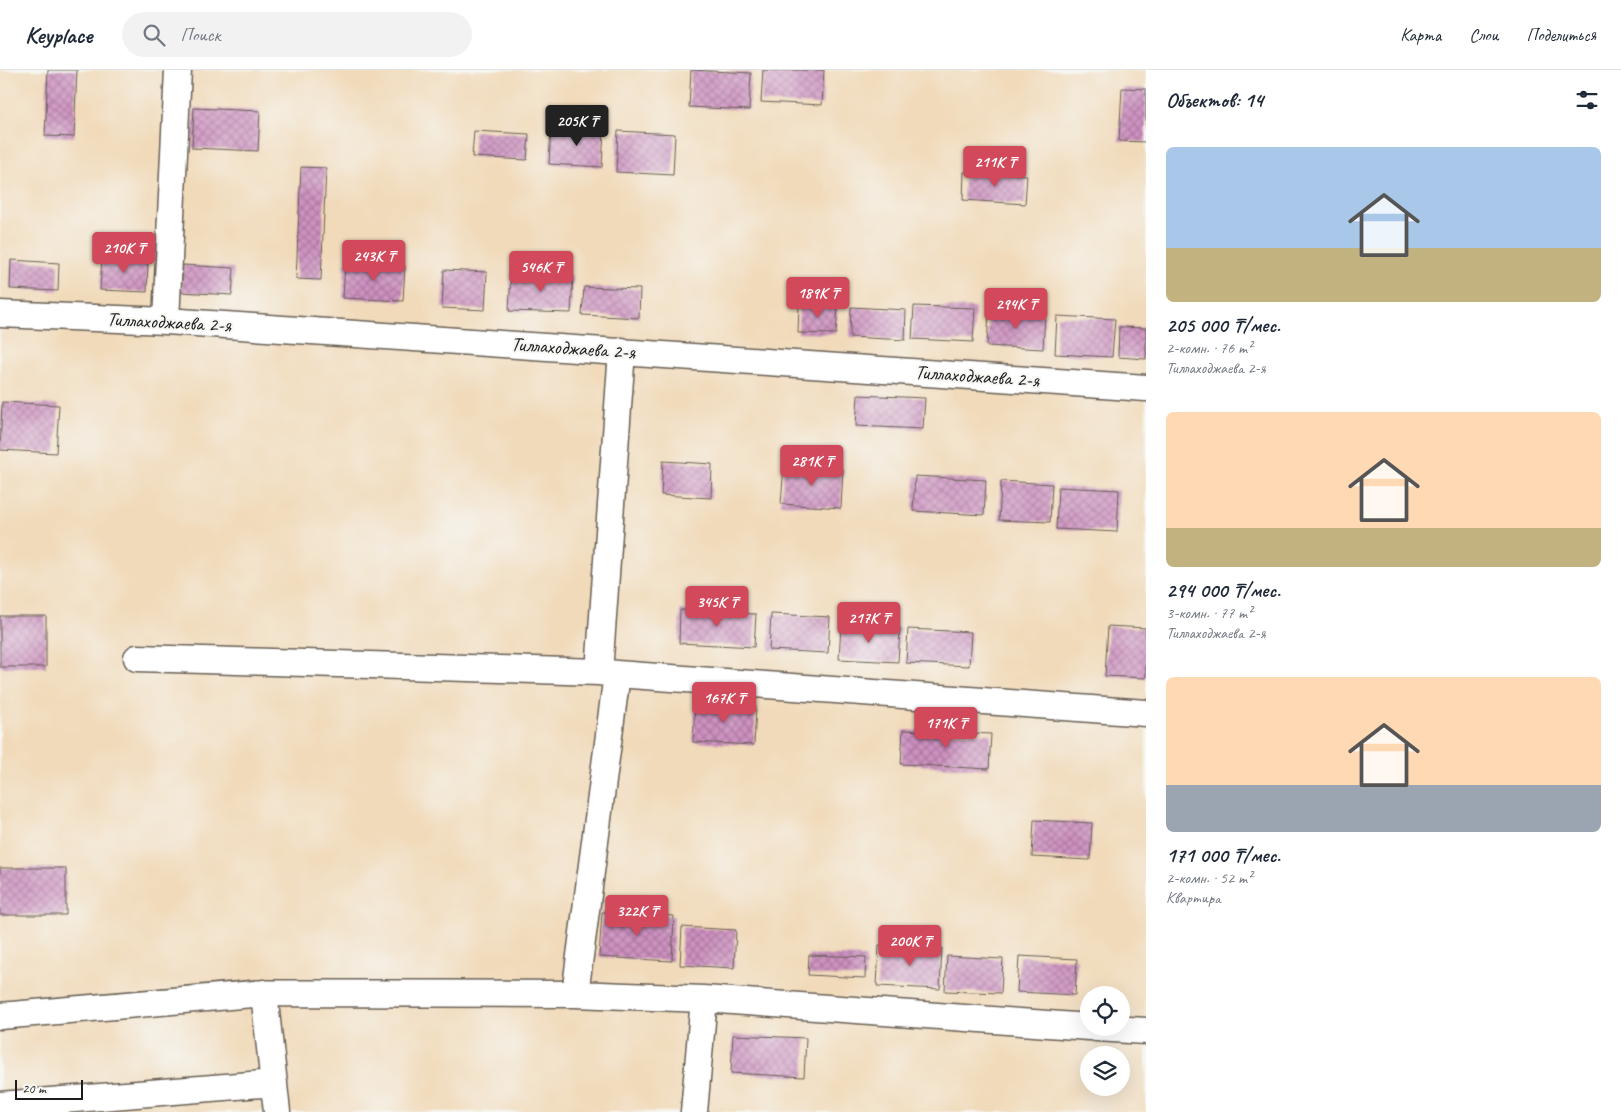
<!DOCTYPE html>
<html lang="ru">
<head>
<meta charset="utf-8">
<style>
	body { margin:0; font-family:Caveat,sans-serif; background:#f2f2f3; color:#1f2937; height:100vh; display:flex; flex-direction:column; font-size:19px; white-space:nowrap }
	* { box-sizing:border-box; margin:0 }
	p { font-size:16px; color:#747a83 }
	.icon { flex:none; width:28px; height:28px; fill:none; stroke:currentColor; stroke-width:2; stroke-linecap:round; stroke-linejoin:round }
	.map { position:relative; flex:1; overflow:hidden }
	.sheet { display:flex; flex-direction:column; background:#fff; width:475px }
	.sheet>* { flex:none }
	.controls { position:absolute; left:1080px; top:916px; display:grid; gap:10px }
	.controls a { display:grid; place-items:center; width:50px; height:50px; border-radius:50%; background:#fff; box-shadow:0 5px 20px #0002; font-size:25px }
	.scale { position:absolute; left:15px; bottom:12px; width:68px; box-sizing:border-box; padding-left:5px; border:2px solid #1c1c1c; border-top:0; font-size:14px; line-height:18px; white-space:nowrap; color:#1c1c1c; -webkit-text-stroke:4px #f6f6f2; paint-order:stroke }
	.price { position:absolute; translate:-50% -42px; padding:0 11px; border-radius:5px; background:#d1495b; color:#fff; font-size:16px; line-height:32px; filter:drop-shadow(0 1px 2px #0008) }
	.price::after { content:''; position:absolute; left:50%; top:30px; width:15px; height:11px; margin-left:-8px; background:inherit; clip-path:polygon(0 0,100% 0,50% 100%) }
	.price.active { background:#222; color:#fff }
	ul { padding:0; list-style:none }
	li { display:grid; align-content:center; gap:10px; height:265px; padding:0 20px }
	li span { display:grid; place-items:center; height:155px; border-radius:8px; color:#555 }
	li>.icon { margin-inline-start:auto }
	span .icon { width:90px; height:90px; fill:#fffc; stroke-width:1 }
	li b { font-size:21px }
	h2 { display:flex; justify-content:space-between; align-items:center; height:60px; padding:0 20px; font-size:21px }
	header { display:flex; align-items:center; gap:30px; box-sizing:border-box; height:70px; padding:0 25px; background:#fff; border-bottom:1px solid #e0e1e3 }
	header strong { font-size:24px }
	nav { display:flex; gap:28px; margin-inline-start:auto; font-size:18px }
	.search { width:350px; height:45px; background:#f2f2f3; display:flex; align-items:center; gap:12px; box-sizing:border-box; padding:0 18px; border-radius:28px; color:#747a83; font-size:19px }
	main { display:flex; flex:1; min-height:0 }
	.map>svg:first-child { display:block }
	.building { fill:url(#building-cross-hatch) }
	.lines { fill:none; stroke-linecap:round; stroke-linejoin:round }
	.street-casing { stroke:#675e53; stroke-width:29 }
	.street { stroke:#fff; stroke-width:26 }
	.labels { text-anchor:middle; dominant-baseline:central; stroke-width:4; stroke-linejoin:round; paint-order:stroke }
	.street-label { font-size:20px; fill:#1c1c1c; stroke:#f6f6f2 }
</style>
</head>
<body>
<header>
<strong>Keyplace</strong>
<div class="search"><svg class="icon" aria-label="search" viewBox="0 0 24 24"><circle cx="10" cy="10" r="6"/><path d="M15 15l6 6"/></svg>Поиск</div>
<nav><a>Карта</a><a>Слои</a><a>Поделиться</a></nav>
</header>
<main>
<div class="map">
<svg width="1146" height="1042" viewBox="0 0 1146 1042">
	<defs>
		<pattern id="building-cross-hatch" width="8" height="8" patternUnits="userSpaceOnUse" patternTransform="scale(1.25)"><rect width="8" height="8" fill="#ce92c1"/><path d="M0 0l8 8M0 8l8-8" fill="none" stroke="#a6769c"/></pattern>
	</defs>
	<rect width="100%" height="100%" fill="#f6f6f2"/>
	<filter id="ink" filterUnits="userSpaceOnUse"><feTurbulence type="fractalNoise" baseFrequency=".02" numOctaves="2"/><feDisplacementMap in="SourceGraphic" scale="10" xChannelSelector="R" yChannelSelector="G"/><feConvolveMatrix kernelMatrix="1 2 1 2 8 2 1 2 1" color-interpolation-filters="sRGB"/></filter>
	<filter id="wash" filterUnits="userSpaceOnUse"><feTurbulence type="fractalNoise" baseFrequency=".0096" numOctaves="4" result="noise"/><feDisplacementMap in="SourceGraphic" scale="20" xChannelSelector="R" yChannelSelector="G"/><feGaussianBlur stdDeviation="1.12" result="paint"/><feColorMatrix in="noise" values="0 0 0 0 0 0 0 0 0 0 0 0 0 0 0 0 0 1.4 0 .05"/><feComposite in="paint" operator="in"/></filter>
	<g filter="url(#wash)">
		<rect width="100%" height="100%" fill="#f1daba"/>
		<g id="blocks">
			<!-- building -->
			<path class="building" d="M48 0H77L74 67 45 66Z
				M691 0 751 3 749 40 689 37Z
				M763 0H824L822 35 761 32Z
				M1122 18 1146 19V72L1119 71Z
				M194 38 260 41 258 81 192 78Z
				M551 58 604 60 602 97 549 94Z
				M474 61 529 64 527 90 472 87Z
				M618 61 675 64 673 105 616 102Z
				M301 97 326 98 321 210 296 209Z
				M964 102 1027 105 1025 134 963 130Z
				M102 186 148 189 147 222 100 220Z
				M11 190 59 193 58 221 10 219Z
				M345 193 405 196 403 231 343 228Z
				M183 195 234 198 232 225 181 222Z
				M444 200 487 202 485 240 442 238Z
				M511 203 573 206 571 243 509 241Z
				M584 217 640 219 639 248 582 245Z
				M799 234 838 236 836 264 798 263Z
				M914 236 975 238 973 272 912 269Z
				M851 237 906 240 905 270 850 267Z
				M989 242 1045 244 1043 279 987 276Z
				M1057 246 1115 249 1112 287 1055 284Z
				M1119 257 1146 258V289L1118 287Z
				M858 325 925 328 923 359 856 356Z
				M2 332 59 335 56 383 0 380Z
				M663 391 712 394 711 428 661 425Z
				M784 395 843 399 841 438 781 434Z
				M915 406 986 410 984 445 913 441Z
				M1001 411 1052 414 1050 452 999 450Z
				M1058 417 1119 420 1117 462 1056 459Z
				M680 540 756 544 754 577 679 573Z
				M771 544 830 547 828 583 769 580Z
				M0 546H46V597H0Z
				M841 555 900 558 898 592 839 589Z
				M1108 556 1146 558V608L1105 606Z
				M908 559 971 562 969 596 906 593Z
				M695 634 756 637 754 675 693 672Z
				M903 660 991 664 989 699 901 694Z
				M1034 750 1092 753 1090 790 1032 787Z
				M0 798H66V845H0Z
				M602 842 674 846 672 891 599 887Z
				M682 857 736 860 734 898 680 895Z
				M879 875 942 878 940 919 877 916Z
				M809 885 866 887 865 908 808 905Z
				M947 886 1003 889 1001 923 945 921Z
				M1019 886 1077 889 1075 925 1017 922Z
				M733 965 806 968 804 1007 731 1003Z"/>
		</g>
	</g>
	<g filter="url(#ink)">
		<use href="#blocks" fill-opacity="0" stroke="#675e53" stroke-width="1"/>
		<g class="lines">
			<!-- street casing -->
			<g class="street-casing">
				<path id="street" d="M0 244 166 251 1146 318
					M166 251 178 0
					M137 588 599 602 617 604 1146 643
					M599 602 622 281
					M264 923 277 1042
					M575 924 617 604
					M0 946 264 923 575 924 704 929 1089 957
					M1096 958 1146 961
					M0 1035 274 1013
					M694 1042 704 929"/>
			</g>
			<!-- street -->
			<use href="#street" class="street"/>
		</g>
	</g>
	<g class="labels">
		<!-- street labels -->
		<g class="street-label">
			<text transform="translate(169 252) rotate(3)">Тиллаходжаева 2-я</text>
			<text transform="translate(573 278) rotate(4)">Тиллаходжаева 2-я</text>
			<text transform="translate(977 306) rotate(4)">Тиллаходжаева 2-я</text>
		</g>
	</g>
</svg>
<div class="controls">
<a><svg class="icon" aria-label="locate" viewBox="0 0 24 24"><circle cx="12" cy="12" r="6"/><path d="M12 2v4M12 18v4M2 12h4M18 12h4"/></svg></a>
<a><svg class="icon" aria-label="layers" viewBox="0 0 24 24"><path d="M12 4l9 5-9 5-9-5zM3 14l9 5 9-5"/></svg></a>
</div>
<div class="scale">20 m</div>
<b class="price active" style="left:577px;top:77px">205K ₸</b>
<b class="price" style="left:995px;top:118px">211K ₸</b>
<b class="price" style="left:124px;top:204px">210K ₸</b>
<b class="price" style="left:374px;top:212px">243K ₸</b>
<b class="price" style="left:541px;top:223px">546K ₸</b>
<b class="price" style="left:818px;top:249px">189K ₸</b>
<b class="price" style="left:1016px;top:260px">294K ₸</b>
<b class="price" style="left:812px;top:417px">281K ₸</b>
<b class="price" style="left:717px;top:558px">345K ₸</b>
<b class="price" style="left:869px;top:574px">217K ₸</b>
<b class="price" style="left:724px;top:654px">167K ₸</b>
<b class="price" style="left:946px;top:679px">171K ₸</b>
<b class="price" style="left:637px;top:867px">322K ₸</b>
<b class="price" style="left:910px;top:897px">200K ₸</b>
</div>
<section class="sheet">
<h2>Объектов: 14<svg class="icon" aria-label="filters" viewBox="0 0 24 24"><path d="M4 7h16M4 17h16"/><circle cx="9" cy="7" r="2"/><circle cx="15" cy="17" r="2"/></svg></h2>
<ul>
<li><span style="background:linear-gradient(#a9c7e8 65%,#c2b280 0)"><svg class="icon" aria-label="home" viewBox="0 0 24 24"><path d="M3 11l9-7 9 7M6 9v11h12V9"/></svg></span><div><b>205 000 ₸/мес.</b><p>2-комн. · 76 m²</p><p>Тиллаходжаева 2-я</p></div></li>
<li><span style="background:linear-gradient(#ffd9b3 75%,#c2b280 0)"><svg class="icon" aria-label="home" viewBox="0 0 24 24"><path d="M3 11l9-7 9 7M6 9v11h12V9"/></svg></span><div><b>294 000 ₸/мес.</b><p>3-комн. · 77 m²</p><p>Тиллаходжаева 2-я</p></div></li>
<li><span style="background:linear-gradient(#ffd9b3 70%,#9aa5b1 0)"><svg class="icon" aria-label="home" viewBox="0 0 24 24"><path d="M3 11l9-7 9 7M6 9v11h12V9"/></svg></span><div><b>171 000 ₸/мес.</b><p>2-комн. · 52 m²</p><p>Квартира</p></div></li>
</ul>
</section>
</main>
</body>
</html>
